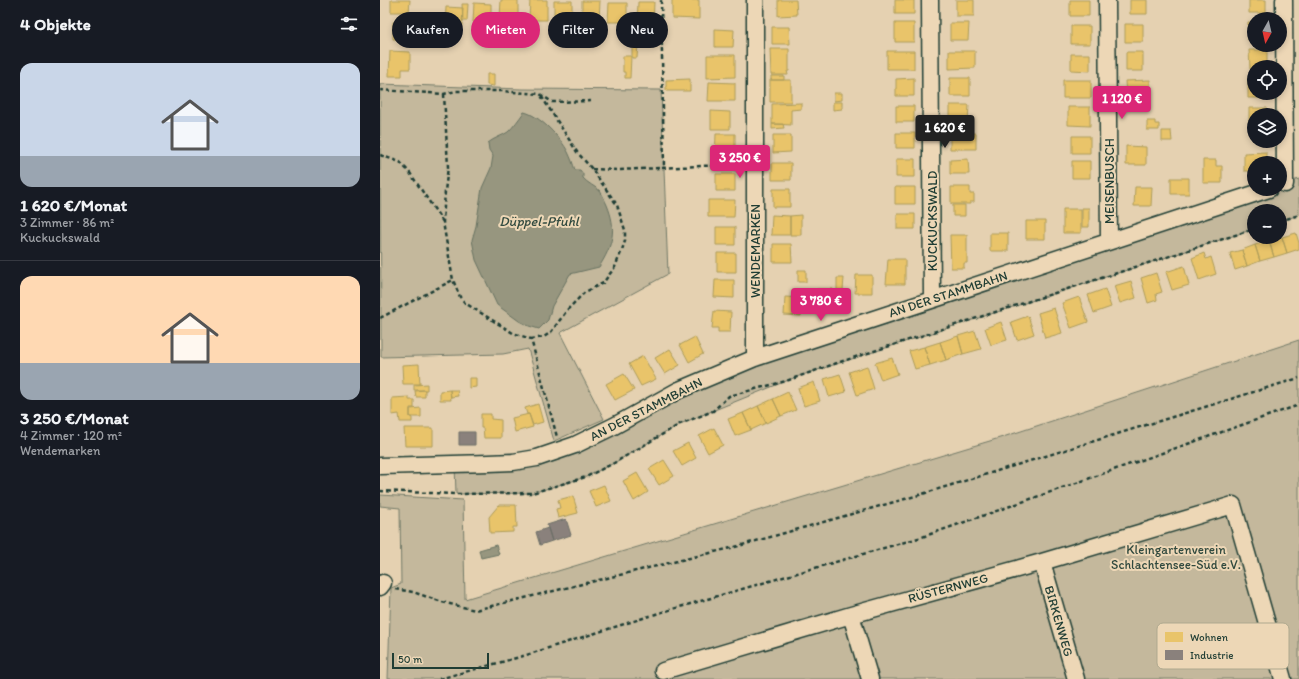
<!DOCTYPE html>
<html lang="de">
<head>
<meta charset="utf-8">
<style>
	body { margin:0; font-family:Itim,sans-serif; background:#242831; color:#f1f3f6; height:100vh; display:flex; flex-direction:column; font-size:15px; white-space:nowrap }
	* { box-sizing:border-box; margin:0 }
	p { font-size:13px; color:#9ea1a6 }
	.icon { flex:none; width:22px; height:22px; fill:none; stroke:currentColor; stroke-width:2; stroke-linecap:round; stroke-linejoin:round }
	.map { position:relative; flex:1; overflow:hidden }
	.drawer { display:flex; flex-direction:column; background:#171b24; width:380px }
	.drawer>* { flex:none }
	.hud { position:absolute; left:12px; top:12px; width:380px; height:36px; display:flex; gap:8px }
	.needle { width:26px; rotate:188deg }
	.controls { position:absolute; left:867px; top:12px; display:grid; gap:8px }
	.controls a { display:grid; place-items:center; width:40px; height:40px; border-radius:50%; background:#171b24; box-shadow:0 2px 6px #0003; font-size:20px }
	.scale { position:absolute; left:12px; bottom:10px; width:97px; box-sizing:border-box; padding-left:4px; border:2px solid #1f3d34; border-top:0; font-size:11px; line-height:14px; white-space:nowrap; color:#1f3d34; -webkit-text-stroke:3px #edd7b6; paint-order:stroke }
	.price { position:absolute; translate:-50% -34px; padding:0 9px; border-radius:4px; background:#db2777; color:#fff; font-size:13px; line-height:26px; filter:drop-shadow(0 1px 2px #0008) }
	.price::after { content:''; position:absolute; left:50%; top:24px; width:12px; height:9px; margin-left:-6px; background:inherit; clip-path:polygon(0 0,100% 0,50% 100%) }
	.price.active { background:#222; color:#fff }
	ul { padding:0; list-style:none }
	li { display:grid; align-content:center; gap:8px; height:212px; padding:0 20px }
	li+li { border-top:1px solid #363941 }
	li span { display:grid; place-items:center; height:124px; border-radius:12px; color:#555 }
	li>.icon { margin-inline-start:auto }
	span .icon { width:72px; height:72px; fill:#fffc; stroke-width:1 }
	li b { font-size:17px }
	h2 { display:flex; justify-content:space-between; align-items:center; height:48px; padding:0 20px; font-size:17px }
	.chip { padding:0 14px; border-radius:18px; background:#171b24; box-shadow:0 2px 6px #0003; font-size:14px; line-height:36px }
	.chip.active { background:#db2777; color:#fff }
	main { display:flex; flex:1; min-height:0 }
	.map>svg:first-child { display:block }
	.green { fill:#c4b89c; stroke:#727a68 }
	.water { fill:#97967f; stroke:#677261 }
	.homes { fill:#e9c46a; stroke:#ac9c5a }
	.industry { fill:#8a817c; stroke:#6a6d66 }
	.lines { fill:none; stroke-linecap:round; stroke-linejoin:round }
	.minor-casing { stroke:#1f3d34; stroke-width:19 }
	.path { stroke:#1f3d34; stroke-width:2.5; stroke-dasharray:4 3; stroke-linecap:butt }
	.minor { stroke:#edd7b6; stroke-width:16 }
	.labels { text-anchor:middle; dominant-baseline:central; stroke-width:4; stroke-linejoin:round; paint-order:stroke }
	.street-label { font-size:13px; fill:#1f3d34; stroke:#edd7b6 }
	.park-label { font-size:13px; fill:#30493e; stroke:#edd7b6 }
	.water-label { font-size:14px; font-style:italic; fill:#314a3f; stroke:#edd7b6 }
	.key { fill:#edd7b6; stroke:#afa98f; stroke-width:1 }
	.key-label { font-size:11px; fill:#1f3d34 }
</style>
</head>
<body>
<main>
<section class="drawer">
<h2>4 Objekte<svg class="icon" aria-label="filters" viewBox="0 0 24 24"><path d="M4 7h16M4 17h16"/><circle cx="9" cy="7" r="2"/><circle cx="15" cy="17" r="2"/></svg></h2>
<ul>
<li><span style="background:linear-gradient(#c9d6e8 75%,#9aa5b1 0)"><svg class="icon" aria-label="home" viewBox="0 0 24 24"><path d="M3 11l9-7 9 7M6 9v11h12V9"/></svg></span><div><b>1 620 €/Monat</b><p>3 Zimmer · 86 m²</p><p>Kuckuckswald</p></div></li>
<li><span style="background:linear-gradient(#ffd9b3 70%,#9aa5b1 0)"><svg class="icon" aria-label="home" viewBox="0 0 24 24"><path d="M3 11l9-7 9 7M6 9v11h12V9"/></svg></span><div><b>3 250 €/Monat</b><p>4 Zimmer · 120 m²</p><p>Wendemarken</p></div></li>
</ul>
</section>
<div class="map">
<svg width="919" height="679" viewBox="0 0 919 679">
	<rect width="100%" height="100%" fill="#e5d1b1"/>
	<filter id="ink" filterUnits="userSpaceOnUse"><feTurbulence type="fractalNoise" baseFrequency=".025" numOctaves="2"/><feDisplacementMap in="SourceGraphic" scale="8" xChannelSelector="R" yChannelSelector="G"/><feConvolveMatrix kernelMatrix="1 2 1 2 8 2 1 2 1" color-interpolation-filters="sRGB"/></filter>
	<g filter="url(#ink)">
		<!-- green -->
		<path class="green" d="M0 84 141 89 281 90 288 274 180 333 224 419 174 441 148 349 123 354 1 357Z
			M919 179V215L900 221V211H874V229L416 377 300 424 234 463 206 477 152 493 76 494 75 464 157 458 299 390 889 189H900V185Z
			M919 340V679H8L11 588 21 584 20 508 0 506V495L83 500 85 599 623 437Z"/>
		<!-- water -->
		<path class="water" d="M144 112C159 115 181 138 188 152 191 158 193 164 195 170H200L203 174V178C207 183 216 187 220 191 223 195 225 201 227 205 237 229 233 245 219 267L190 274 172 306 168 320 159 329 149 326 139 321 117 305 96 260 92 240 96 226 102 188 111 168 113 156 109 150 108 143C114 138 122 136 128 132 134 126 139 119 144 112Z
			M116 545 119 554 101 558 99 550Z"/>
		<!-- homes -->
		<path class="homes" d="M11 0H30L29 12H11Z
			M121 0H138V19L120 18Z
			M150 0H167V20H149Z
			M292 0H319V19L292 18Z
			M398 0H416L417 15 398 16Z
			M515 0H534V14H515Z
			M576 0H594V16H576Z
			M690 0H709V16H690Z
			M750 0H767V14H750Z
			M869 0H886V13H869Z
			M174 1H192V21H174Z
			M202 1H220L219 21H202Z
			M258 2H274L273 28 257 27Z
			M94 3 111 4V23L93 22Z
			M229 3H247V22H228Z
			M82 4H88L87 21H83Z
			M66 7 83 8 82 26H65Z
			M13 22H32V40L13 39Z
			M868 22H874V40H868Z
			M515 23H534V42H515Z
			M570 23H589L588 40H570Z
			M745 24H763V42H745Z
			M691 26H710V44H691Z
			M392 27H409L410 44H392Z
			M335 29 354 30 353 47H335Z
			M252 42 258 43 257 58H252Z
			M390 49H409V71H407L408 75H391Z
			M869 50H887V67H874V69H870Z
			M10 51 30 52V69H22V76H9Z
			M507 51H534V69H507Z
			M569 51H595V68L569 69Z
			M746 52H763V71H746Z
			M691 54H710V71L691 70Z
			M327 55H355V77L327 78Z
			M243 56H251L250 78H245V72H243Z
			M107 74H114V86L107 85Z
			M391 76H404V80H391Z
			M534 78V96H516V79Z
			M570 78H590V96H570Z
			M868 78H874V93H886V98H868Z
			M310 79V91H286V80Z
			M390 80H411V102H390Z
			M683 80H711V98H683Z
			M770 80V95L746 96 745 81Z
			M329 82 355 83V101H328Z
			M454 93H462V100L454 101Z
			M453 102H462V109L453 110Z
			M421 103V109L411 110V125L392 124V104Z
			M570 105H589L588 123 570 124Z
			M516 106H534V122H516Z
			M688 107H710V126L688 125Z
			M869 108H887L888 115H874V126H869Z
			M331 111 350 112V129H331Z
			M767 121H775V124H779V130H767Z
			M392 124H403L404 128 392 129Z
			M570 128H583V134H570Z
			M782 131H791L792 141H782Z
			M516 133H535V148H516Z
			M596 133V149H570V134Z
			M336 134H355V160H335Z
			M393 135H411V152L393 153Z
			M692 136H710V153H692Z
			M746 146 766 147V165H746Z
			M886 152V163H874V171H864V153Z
			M516 159H535V177H516Z
			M588 159 589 174H570V160Z
			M823 160H836V166H842V183H823Z
			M692 161H710V178H692Z
			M392 163H411V180H392Z
			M336 174H355V191H336Z
			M791 178H809V194H791Z
			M515 187H535V204H515Z
			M571 187H590V194H594V202H590V204H571Z
			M755 187H772L771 206H754Z
			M393 189H410V207H393Z
			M328 200H355L354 217H328Z
			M573 205H585V216H573Z
			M702 208H709V227H702Z
			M683 209H701V233H683Z
			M517 214H535V229H517Z
			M392 215 410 216V235H391Z
			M421 215V235H410V216Z
			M646 221H665V239H646Z
			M336 227H355V245H336Z
			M610 233H628V251H610Z
			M916 233 919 243V249L907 253 902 237Z
			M570 235H587V263H584V268H571Z
			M902 237 907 253 894 257 889 241Z
			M889 241 894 257 880 261 875 245Z
			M393 244H411L412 262H393Z
			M875 245 880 261 867 266 862 250Z
			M862 250 867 266 855 270 850 253Z
			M337 253H356V272H337Z
			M824 253 826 259 831 257 836 274 819 280 812 258Z
			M508 259H525V284H506Z
			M804 266 809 285 792 290 786 272Z
			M418 270H426V282H418Z
			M776 273 782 292 776 294 777 300 768 303 761 278Z
			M476 275H492V293H475Z
			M457 278H464L463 290H457Z
			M335 280H354V298L334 297Z
			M751 281 756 298 740 303 734 286Z
			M437 289H453V308H437Z
			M725 289 731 307 714 313 708 295Z
			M405 297 422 298 421 316 404 315Z
			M699 297 708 322 691 328 682 303Z
			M674 308 682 333 665 338 658 313Z
			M334 311 351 312 350 332H338V328H332Z
			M648 316 654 334 637 340 631 322Z
			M621 322 627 340 611 345 605 328Z
			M595 331 601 349 583 354 578 336Z
			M578 336 583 354 566 360 560 342Z
			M315 337 323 354 309 362 300 345Z
			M560 342 566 360 550 365 544 347Z
			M544 347 550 365 535 369 529 351Z
			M290 349 300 365 285 374 275 358Z
			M263 356 276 379 261 386 249 364Z
			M512 358 518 374 501 380 495 363Z
			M39 364 40 384H23L22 365Z
			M487 366 494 389 477 395 469 372Z
			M244 374 254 390 235 400 226 384Z
			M460 374 466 392 449 397 444 379Z
			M89 378H96V387L89 388Z
			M434 382 440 401 424 406 418 388Z
			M47 384V390H34V385Z
			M45 390V397H36L35 391Z
			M70 390H77L78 396 71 397Z
			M70 390 71 400H60V391Z
			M408 392 416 410 401 416 393 399Z
			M29 397V400H34V408H30V417H32V422H20L19 414 12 415V398Z
			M393 399 401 416 386 423 378 406Z
			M158 404 163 422 153 425 149 414H147L145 408Z
			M378 406 386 423 371 430 363 413Z
			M41 408V417H30V409Z
			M363 413 371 430 355 436 348 419Z
			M101 414H111V419L121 420V438H104L103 428H101Z
			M149 414 153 427 135 432 132 418Z
			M24 428H53V446H25Z
			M334 428 343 445 328 453 319 436Z
			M308 443 316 458 302 466 293 451Z
			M284 460 294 476 279 485 269 469Z
			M257 473 268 492 254 501 243 481Z
			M224 485 231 501 216 507 209 491Z
			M193 496 198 513 178 518 176 509 180 508 178 500Z
			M119 505H136L137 527H133V532L110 533 109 517Z"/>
		<!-- industry -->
		<path class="industry" d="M79 432H95V445H79Z
			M186 519 191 535 172 541 167 525Z
			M168 528 172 541 160 545 156 532Z"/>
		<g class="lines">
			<!-- minor casing -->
			<g class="minor-casing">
				<path id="minor" d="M375 0V358
					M550 0 552 299
					M727 0 729 241
					M904 0 905 184
					M0 466 109 463 133 462 157 458 195 445 234 426 299 390 375 358 889 189
					M662 562 696 679
					M0 587 3 583
					M471 615 490 679
					M283 671 471 615 662 562 853 505 903 679"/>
			</g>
			<!-- path -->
			<path class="path" d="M281 0 284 167
				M0 90 64 94 76 91H121L160 94 172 102 212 101
				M64 94 68 167 65 191 63 222 73 280
				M0 155 20 162 30 173 63 222
				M212 169 239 170 361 164
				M900 221 919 215
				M0 318 73 280 80 297 85 303 133 333 151 339 177 437
				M151 339 164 337 171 332 188 309 205 292 223 283 235 267 242 250 245 241V230L237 205 212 169 197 152 160 94
				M0 491 76 494 152 493 165 489 206 477 234 463 300 424 333 411 349 396 406 381 460 362 874 229
				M15 589 33 592 62 602 95 610 355 547 539 495 919 378
				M59 679 140 657 279 613 542 537 919 405"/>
			<!-- minor -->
			<use href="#minor" class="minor"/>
		</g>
	</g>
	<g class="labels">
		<!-- street labels -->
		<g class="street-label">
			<text transform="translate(729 181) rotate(-90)">MEISENBUSCH</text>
			<text transform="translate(552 221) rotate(-90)">KUCKUCKSWALD</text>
			<text transform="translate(375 251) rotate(-90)">WENDEMARKEN</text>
			<text transform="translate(568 294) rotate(-18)">AN DER STAMMBAHN</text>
			<text transform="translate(266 409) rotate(-27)">AN DER STAMMBAHN</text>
			<text transform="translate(568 588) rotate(-15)">RÜSTERNWEG</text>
			<text transform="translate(679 621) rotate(74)">BIRKENWEG</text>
		</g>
		<!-- park labels -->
		<g class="park-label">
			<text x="796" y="549">Kleingartenverein<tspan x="796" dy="15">Schlachtensee-Süd e.V.</tspan></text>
		</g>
		<!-- water labels -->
		<g class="water-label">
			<text x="159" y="221">Düppel-Pfuhl</text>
		</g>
	</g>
	<!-- legend -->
	<rect x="777" y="623" width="132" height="46" rx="6" class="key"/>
	<rect x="785" y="632" width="18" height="10" fill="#e9c46a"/>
	<rect x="785" y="650" width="18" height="10" fill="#8a817c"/>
	<g class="key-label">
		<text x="810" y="641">Wohnen</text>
		<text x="810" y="659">Industrie</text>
	</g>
</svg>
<div class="controls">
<a><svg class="needle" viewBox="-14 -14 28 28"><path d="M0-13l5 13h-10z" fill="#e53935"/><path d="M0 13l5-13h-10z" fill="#9ea1a6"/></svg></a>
<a><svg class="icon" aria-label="locate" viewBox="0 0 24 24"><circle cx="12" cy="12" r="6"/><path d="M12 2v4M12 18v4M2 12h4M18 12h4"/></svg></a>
<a><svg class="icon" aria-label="layers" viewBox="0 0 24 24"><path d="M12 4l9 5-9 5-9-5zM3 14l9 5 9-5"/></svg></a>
<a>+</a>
<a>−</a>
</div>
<div class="scale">50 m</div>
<b class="price" style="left:742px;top:120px">1 120 €</b>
<b class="price active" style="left:565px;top:149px">1 620 €</b>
<b class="price" style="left:360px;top:179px">3 250 €</b>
<b class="price" style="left:441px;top:322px">3 780 €</b>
<div class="hud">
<a class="chip">Kaufen</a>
<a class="chip active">Mieten</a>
<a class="chip">Filter</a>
<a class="chip">Neu</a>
</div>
</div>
</main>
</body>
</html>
